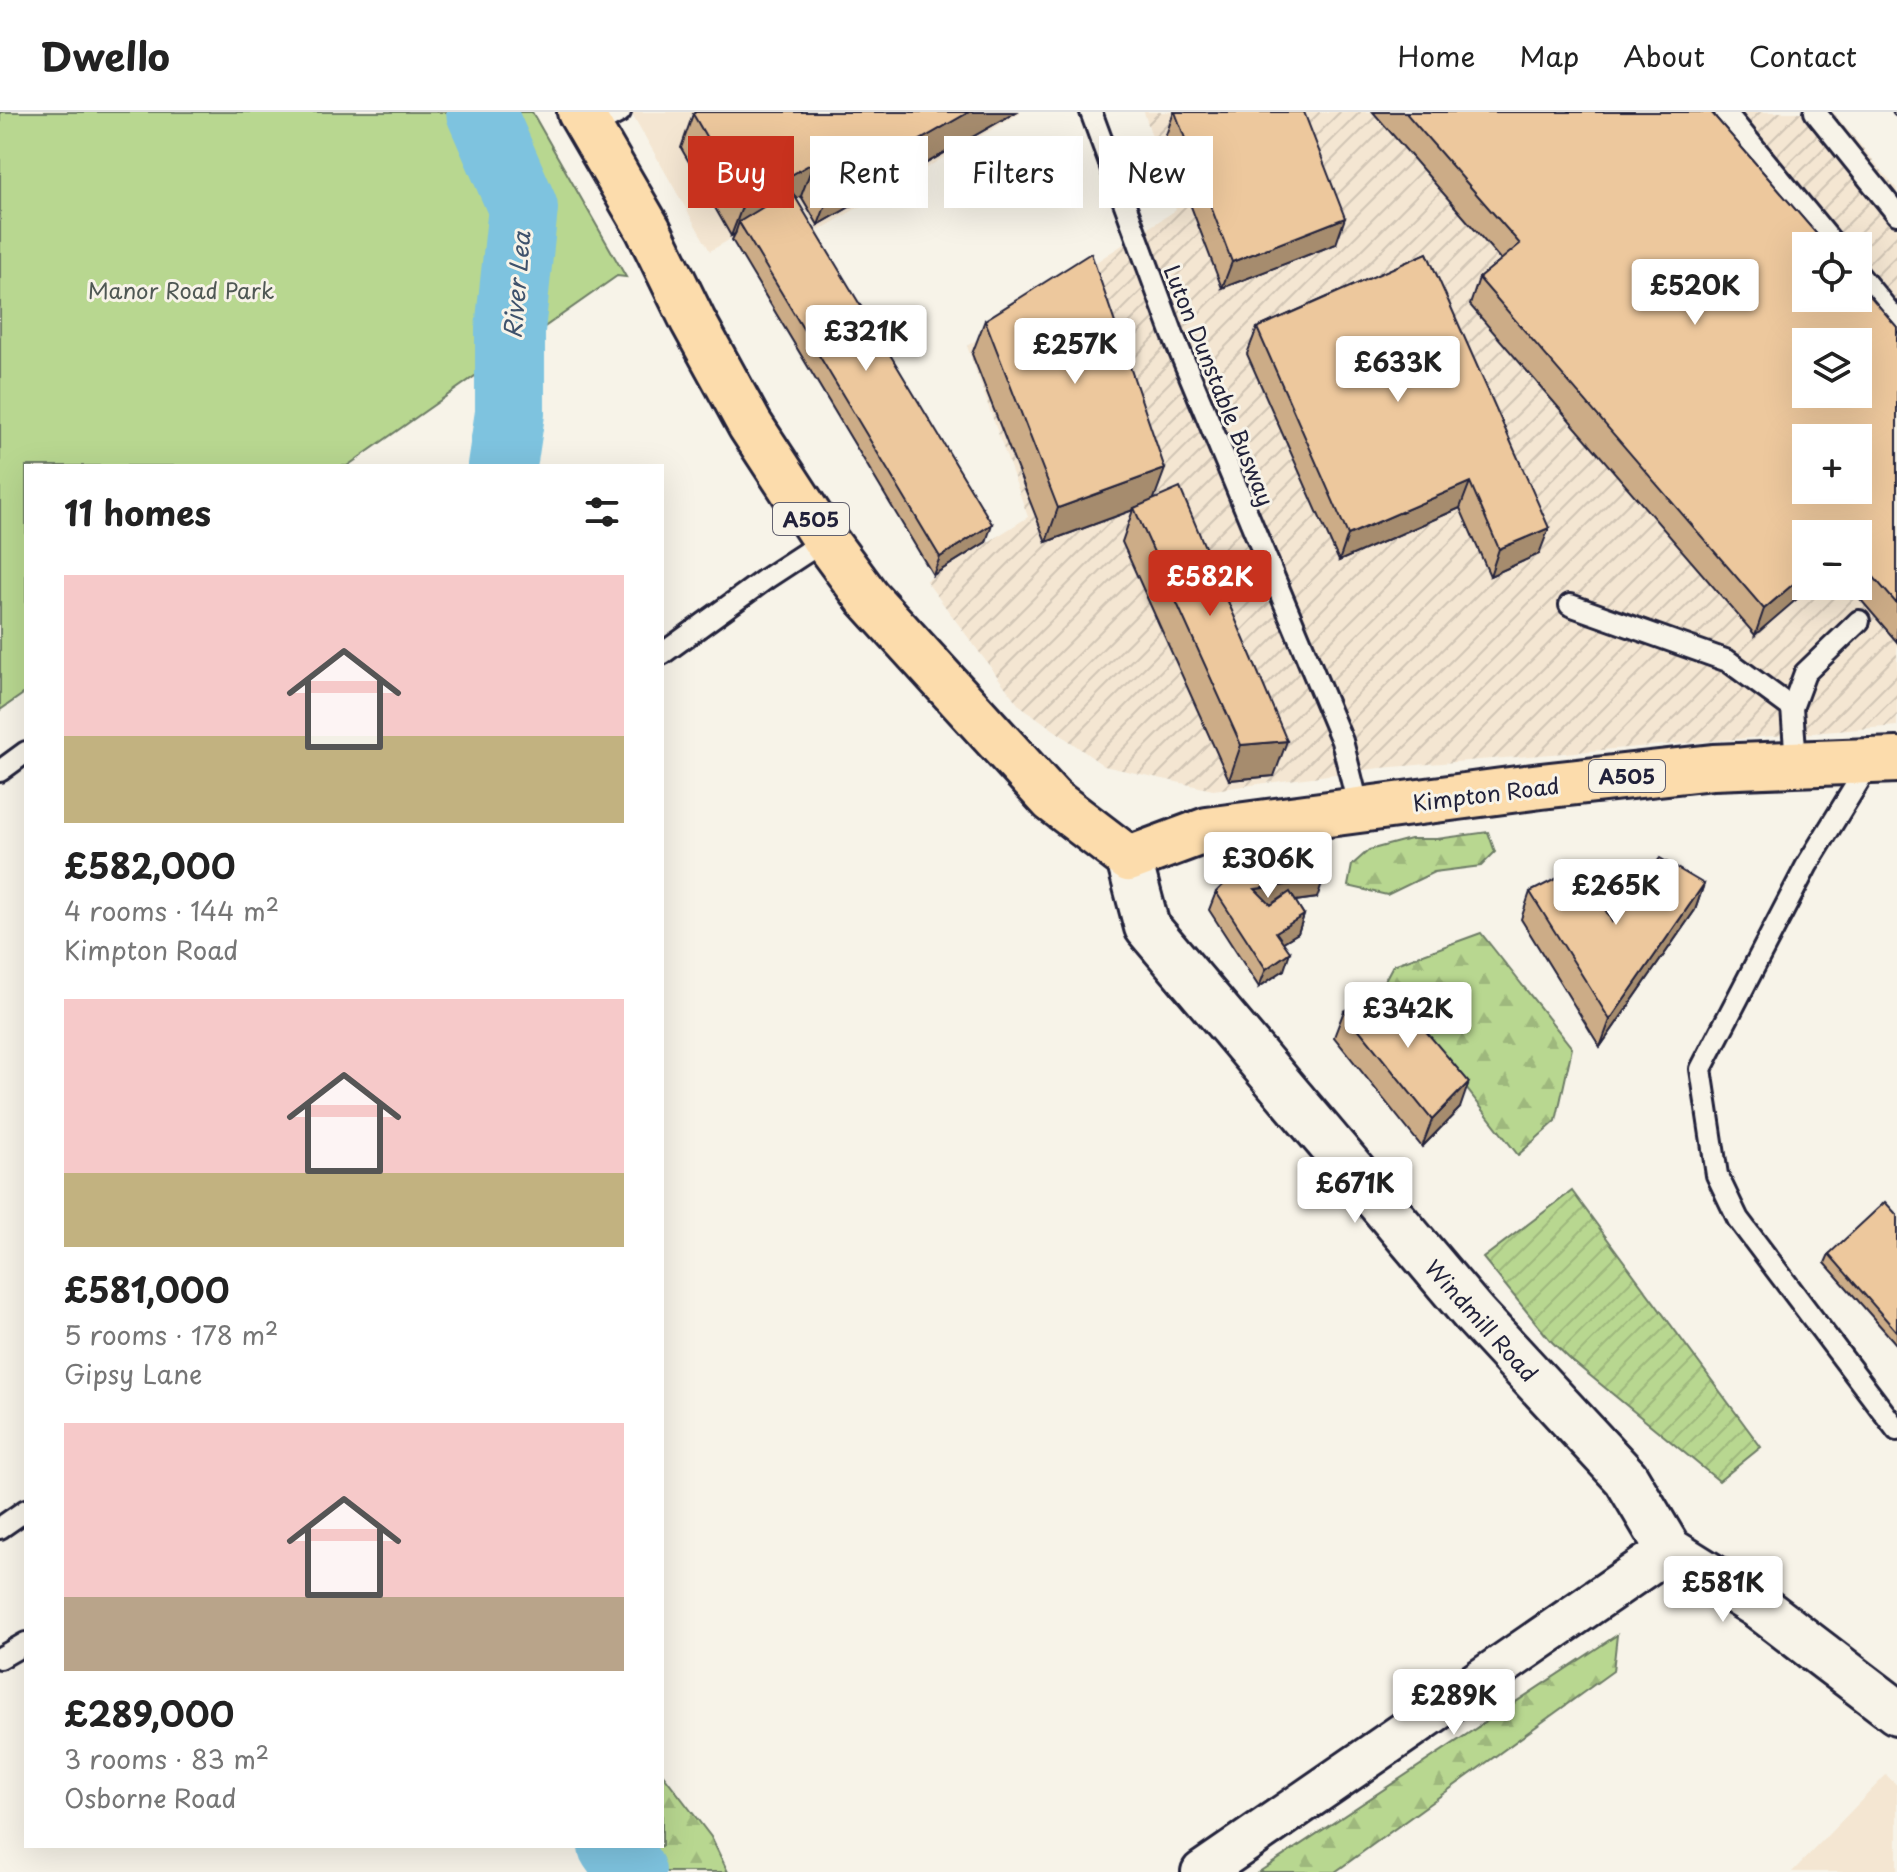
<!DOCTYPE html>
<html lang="en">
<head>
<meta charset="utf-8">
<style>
	body { margin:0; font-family:"Playpen Sans",sans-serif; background:#f6f6f6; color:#222; height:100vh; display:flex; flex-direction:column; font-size:30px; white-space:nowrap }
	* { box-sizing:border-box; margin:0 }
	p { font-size:26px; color:#767676 }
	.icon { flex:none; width:44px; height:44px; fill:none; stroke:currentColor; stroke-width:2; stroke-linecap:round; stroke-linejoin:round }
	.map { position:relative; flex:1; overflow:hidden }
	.side { position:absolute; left:24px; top:352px; width:640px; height:1384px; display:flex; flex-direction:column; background:#fff; border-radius:0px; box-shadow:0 8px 32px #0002 }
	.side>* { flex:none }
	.top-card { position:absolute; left:688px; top:24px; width:760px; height:72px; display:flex; gap:16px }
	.buttons { position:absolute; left:1792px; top:120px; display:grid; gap:16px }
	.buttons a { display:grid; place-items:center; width:80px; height:80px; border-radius:0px; background:#fff; box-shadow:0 8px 32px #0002; font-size:40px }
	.price { position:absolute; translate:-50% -68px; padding:0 18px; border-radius:8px; background:#fff; color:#222; font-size:26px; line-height:52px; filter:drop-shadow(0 2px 4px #0008) }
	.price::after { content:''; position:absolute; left:50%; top:48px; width:24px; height:18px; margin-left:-12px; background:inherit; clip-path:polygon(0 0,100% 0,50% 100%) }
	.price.selected { background:#c8321e; color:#fff }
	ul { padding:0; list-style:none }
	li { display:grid; align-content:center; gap:16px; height:424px; padding:0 40px }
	li span { display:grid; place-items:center; height:248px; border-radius:0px; color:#555 }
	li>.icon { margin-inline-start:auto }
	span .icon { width:144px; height:144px; fill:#fffc; stroke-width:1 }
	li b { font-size:34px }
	h2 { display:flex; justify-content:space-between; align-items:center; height:96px; padding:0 40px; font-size:34px }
	.chip { padding:0 28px; border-radius:0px; background:#fff; box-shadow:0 8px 32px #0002; font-size:28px; line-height:72px }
	.chip.selected { background:#c8321e; color:#fff }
	header { display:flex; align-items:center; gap:48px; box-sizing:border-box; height:112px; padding:0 40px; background:#fff; border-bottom:2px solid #e0e0e0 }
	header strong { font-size:38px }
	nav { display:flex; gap:44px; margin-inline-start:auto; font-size:28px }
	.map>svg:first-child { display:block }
	.built { fill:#f4e6d2 }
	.industrial { fill:url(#industrial-furrows); fill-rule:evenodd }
	.forest { fill:url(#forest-firs); stroke:#6d7c66; stroke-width:2 }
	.park { fill:#b8d790; stroke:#6d7c66; stroke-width:2 }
	.garden { fill:url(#garden-furrows); stroke:#6d7c66; stroke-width:2 }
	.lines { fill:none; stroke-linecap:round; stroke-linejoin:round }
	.river { stroke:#7ec3df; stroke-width:70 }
	.lane-casing { stroke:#22223b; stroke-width:26 }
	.street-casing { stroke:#22223b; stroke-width:46 }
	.secondary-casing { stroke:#22223b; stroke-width:50 }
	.highway-casing { stroke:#22223b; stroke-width:50 }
	.lane { stroke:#f7f3e8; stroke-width:20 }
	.street { stroke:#f7f3e8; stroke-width:40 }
	.secondary { stroke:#f7f3e8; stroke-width:44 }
	.highway { stroke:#fcdcac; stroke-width:44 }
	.rail-casing { stroke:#22223b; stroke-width:9 }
	.rail { stroke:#f7f3e8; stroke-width:6; stroke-dasharray:18; stroke-linecap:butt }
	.wall { fill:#ccac87; stroke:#22223b; stroke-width:2 }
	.shaded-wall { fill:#a68c6e; stroke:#22223b; stroke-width:2 }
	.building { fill:#edc89d; stroke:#22223b; stroke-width:2; fill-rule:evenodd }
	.labels { text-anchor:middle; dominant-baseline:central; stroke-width:6; stroke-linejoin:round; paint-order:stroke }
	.shield { fill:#f7f3e8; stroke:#62616f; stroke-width:2 }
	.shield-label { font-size:20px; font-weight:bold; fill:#22223b }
	.park-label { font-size:22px; fill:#4f5854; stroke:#f7f3e8 }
	.street-label { font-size:22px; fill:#22223b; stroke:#f7f3e8 }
	.water-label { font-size:24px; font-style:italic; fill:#3e526c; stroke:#f7f3e8 }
</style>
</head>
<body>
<header>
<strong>Dwello</strong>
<nav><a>Home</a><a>Map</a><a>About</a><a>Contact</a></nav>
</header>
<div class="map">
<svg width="1897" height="1760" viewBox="0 0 1897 1760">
	<defs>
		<pattern id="industrial-furrows" width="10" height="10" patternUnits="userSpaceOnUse" patternTransform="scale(2)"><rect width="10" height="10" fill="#f4e6d2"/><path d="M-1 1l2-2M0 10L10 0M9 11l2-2" fill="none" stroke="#d1c5b5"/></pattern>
		<pattern id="forest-firs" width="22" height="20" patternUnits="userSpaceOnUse" patternTransform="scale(2)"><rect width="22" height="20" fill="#b8d790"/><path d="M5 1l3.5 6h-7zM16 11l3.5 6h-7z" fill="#9eb87d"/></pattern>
		<pattern id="garden-furrows" width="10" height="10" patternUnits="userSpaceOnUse" patternTransform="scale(2)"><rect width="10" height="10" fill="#b8d790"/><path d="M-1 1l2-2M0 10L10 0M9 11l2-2" fill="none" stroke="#9eb87d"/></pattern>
	</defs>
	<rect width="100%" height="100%" fill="#f7f3e8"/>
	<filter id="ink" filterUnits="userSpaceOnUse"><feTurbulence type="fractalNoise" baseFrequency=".0125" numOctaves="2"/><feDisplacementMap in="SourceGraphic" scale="16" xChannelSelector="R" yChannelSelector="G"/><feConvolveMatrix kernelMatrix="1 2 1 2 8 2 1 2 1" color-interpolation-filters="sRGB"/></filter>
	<g filter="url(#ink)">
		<!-- built -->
		<path class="built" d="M631 0H1022L818 119 799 87 710 139Z
			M1886 1663 1897 1673V1760H1792Z"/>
		<!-- industrial -->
		<path class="industrial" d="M1144 0H1833L1897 77V614L1380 656 1213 678 1104 654 1018 592 926 469 1028 405 967 234 1176 98ZM1806 134H1858V186H1806ZM1806 230H1858V282H1806ZM1806 326H1858V378H1806ZM1806 422H1858V474H1806Z"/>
		<!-- forest -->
		<path class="forest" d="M1488 720 1495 740 1481 754 1434 760 1387 783 1348 774 1352 753 1369 738 1410 727H1437Z
			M1481 821 1572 936 1556 1009 1518 1043 1384 870 1393 853Z
			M1617 1523 1613 1559 1335 1760H1259Z
			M662 1661 711 1725 728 1760H605L588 1734H662Z"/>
		<!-- park -->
		<path class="park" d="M0 0H532L626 165 617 164 347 354H26V580L0 598Z"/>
		<!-- garden -->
		<path class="garden" d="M1572 1079 1761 1335 1719 1369 1571 1248 1550 1228 1483 1146Z"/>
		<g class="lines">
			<!-- river -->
			<path class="river" d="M481 0 523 96 510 218V301L502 354
				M613 1734 631 1760"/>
			<!-- lane casing -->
			<g class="lane-casing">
				<path id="lane" d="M1091 0 1173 223 1342 629 1359 697
					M1725 0 1835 134
					M1815 0 1897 102
					M590 16 620 0
					M1858 162 1897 209
					M1570 493 1728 549 1792 596 1796 650
					M662 542 767 466 825 428
					M1792 596 1805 561 1859 509
					M1871 649 1807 753 1701 957 1717 1063 1738 1107 1897 1318
					M0 659 26 640
					M0 1416 26 1398
					M0 1546 26 1531"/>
			</g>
			<!-- street casing -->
			<g class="street-casing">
				<path id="street" d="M1202 1760 1669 1438"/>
			</g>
			<!-- secondary casing -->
			<g class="secondary-casing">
				<path id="secondary" d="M1129 747 1147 815 1474 1202 1626 1366 1669 1438 1757 1493 1897 1600"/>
			</g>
			<!-- highway casing -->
			<g class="highway-casing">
				<path id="highway" d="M580 0 648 117 693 209 750 313 825 428 867 485 1052 688 1129 747 1207 718 1541 674 1713 655 1897 648"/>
			</g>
			<!-- lane -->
			<use href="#lane" class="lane"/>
			<!-- street -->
			<use href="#street" class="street"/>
			<!-- secondary -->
			<use href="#secondary" class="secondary"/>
			<!-- highway -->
			<use href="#highway" class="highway"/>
			<!-- rail casing -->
			<g class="rail-casing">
				<path id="rail" d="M1896 0 1897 1"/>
			</g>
			<!-- rail -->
			<use href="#rail" class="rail"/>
		</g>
		<!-- wall -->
		<path class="wall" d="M696 0H1016L818 113 801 84 796 87 986 430 933 463 732 128 735 122 731 124 681 36 693 2Z
			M1174 0 1336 132 1222 176 1165 26Z
			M1373 0H1711L1897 215V530L1849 474H1858V422H1806L1755 523 1470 193 1479 166 1501 148Z
			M1427 141 1539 442 1490 464 1460 396 1339 449 1247 242 1257 216Z
			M985 208 1154 387 1274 664 1229 668 1122 430 1133 398 1046 430 972 242Z
			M1704 772 1695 798 1600 935 1521 807 1530 780 1612 810Z
			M1216 780 1317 786 1295 789 1304 803 1298 821 1283 830 1284 858 1259 875 1209 798Z
			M1344 899 1460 996 1422 1035 1334 925Z
			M1897 1103V1233L1825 1151 1829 1142Z"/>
		<!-- shaded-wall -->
		<path class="shaded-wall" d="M969 0H1016L818 113 831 79Z
			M814 50 801 84 743 117 739 110 735 122 731 124 744 90Z
			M1345 106 1336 132 1222 176 1232 150Z
			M1165 357 1152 392 1134 396 1133 398 1046 430 1058 396Z
			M1470 370 1460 396 1339 449 1348 423Z
			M992 412 986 430 933 463 940 445Z
			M1549 416 1539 442 1490 464 1499 437Z
			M1806 461V474H1812L1755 523 1764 497Z
			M1287 629 1274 664 1229 668 1241 633Z
			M1323 768 1317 786 1249 795 1255 777Z
			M1704 772 1695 798 1600 935 1610 908Z
			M1304 803 1298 821 1270 838 1276 820Z
			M1290 840 1284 858 1259 875 1266 857Z
			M1469 970 1460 996 1422 1035 1432 1008Z"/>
		<!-- building -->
		<path class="building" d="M696 0H969L831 79 814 50 744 90 693 2Z
			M1175 0H1304L1345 106 1232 150Z
			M1405 0H1711L1827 134H1806V186H1858V170L1897 215V492L1858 447V422H1806V461L1764 497 1479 166 1520 132ZM1806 230H1858V282H1806ZM1806 326H1858V378H1806Z
			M791 78 992 412 940 445 739 110Z
			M1091 141 1165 357 1058 396 985 208Z
			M1427 141 1549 416 1499 437 1470 370 1348 423 1257 216Z
			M1180 376 1287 629 1241 633 1134 396Z
			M1321 741 1323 768 1255 777 1271 793 1290 780 1304 803 1276 820 1290 840 1266 857 1216 780 1249 747Z
			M1660 746 1704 772 1610 908 1530 780 1581 754 1612 810Z
			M1384 870 1469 970 1432 1008 1344 899Z
			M1885 1090 1897 1103V1220L1829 1142Z"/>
	</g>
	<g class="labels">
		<!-- shield labels -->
		<g class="shield">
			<rect x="773" y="391" width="76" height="32" rx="6"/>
			<rect x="1589" y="648" width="76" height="32" rx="6"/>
		</g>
		<g class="shield-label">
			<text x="811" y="407">A505</text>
			<text x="1627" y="664">A505</text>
		</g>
		<!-- park labels -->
		<g class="park-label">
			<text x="181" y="177">Manor Road Park</text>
		</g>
		<!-- street labels -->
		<g class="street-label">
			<text transform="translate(1220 273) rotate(68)">Luton Dunstable Busway</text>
			<text transform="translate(1486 681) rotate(-7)">Kimpton Road</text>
			<text transform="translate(1482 1208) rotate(48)">Windmill Road</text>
		</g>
		<!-- water labels -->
		<g class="water-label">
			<text transform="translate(516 173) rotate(-85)">River Lea</text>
		</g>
	</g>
</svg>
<div class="buttons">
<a><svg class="icon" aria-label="locate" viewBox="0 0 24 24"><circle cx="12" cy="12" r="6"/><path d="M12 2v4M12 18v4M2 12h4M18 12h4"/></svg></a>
<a><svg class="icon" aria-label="layers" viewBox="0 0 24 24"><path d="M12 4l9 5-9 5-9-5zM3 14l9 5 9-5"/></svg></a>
<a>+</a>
<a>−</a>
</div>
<b class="price" style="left:1695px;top:215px">£520K</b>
<b class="price" style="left:866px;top:261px">£321K</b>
<b class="price" style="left:1075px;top:274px">£257K</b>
<b class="price" style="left:1398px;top:292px">£633K</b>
<b class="price selected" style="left:1210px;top:506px">£582K</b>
<b class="price" style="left:1268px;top:788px">£306K</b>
<b class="price" style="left:1616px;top:815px">£265K</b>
<b class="price" style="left:1408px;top:938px">£342K</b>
<b class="price" style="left:1355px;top:1113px">£671K</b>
<b class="price" style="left:1723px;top:1512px">£581K</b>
<b class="price" style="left:1454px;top:1625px">£289K</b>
<div class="top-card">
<a class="chip selected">Buy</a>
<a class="chip">Rent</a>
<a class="chip">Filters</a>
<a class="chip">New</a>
</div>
<section class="side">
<h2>11 homes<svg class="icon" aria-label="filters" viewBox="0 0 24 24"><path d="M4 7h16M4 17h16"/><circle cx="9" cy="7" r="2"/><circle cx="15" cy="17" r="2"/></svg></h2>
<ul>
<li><span style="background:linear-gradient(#f6c9c9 65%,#c2b280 0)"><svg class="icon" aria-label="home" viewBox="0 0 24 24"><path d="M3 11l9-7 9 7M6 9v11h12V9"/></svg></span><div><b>£582,000</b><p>4 rooms · 144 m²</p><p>Kimpton Road</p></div></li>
<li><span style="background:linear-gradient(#f6c9c9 70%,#c2b280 0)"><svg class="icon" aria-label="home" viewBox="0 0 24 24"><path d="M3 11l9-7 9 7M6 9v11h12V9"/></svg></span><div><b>£581,000</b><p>5 rooms · 178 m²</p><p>Gipsy Lane</p></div></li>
<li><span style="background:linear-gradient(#f6c9c9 70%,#b9a48a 0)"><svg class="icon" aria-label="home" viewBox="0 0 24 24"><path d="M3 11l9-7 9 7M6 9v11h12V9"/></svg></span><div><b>£289,000</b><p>3 rooms · 83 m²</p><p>Osborne Road</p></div></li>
</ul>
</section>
</div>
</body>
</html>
